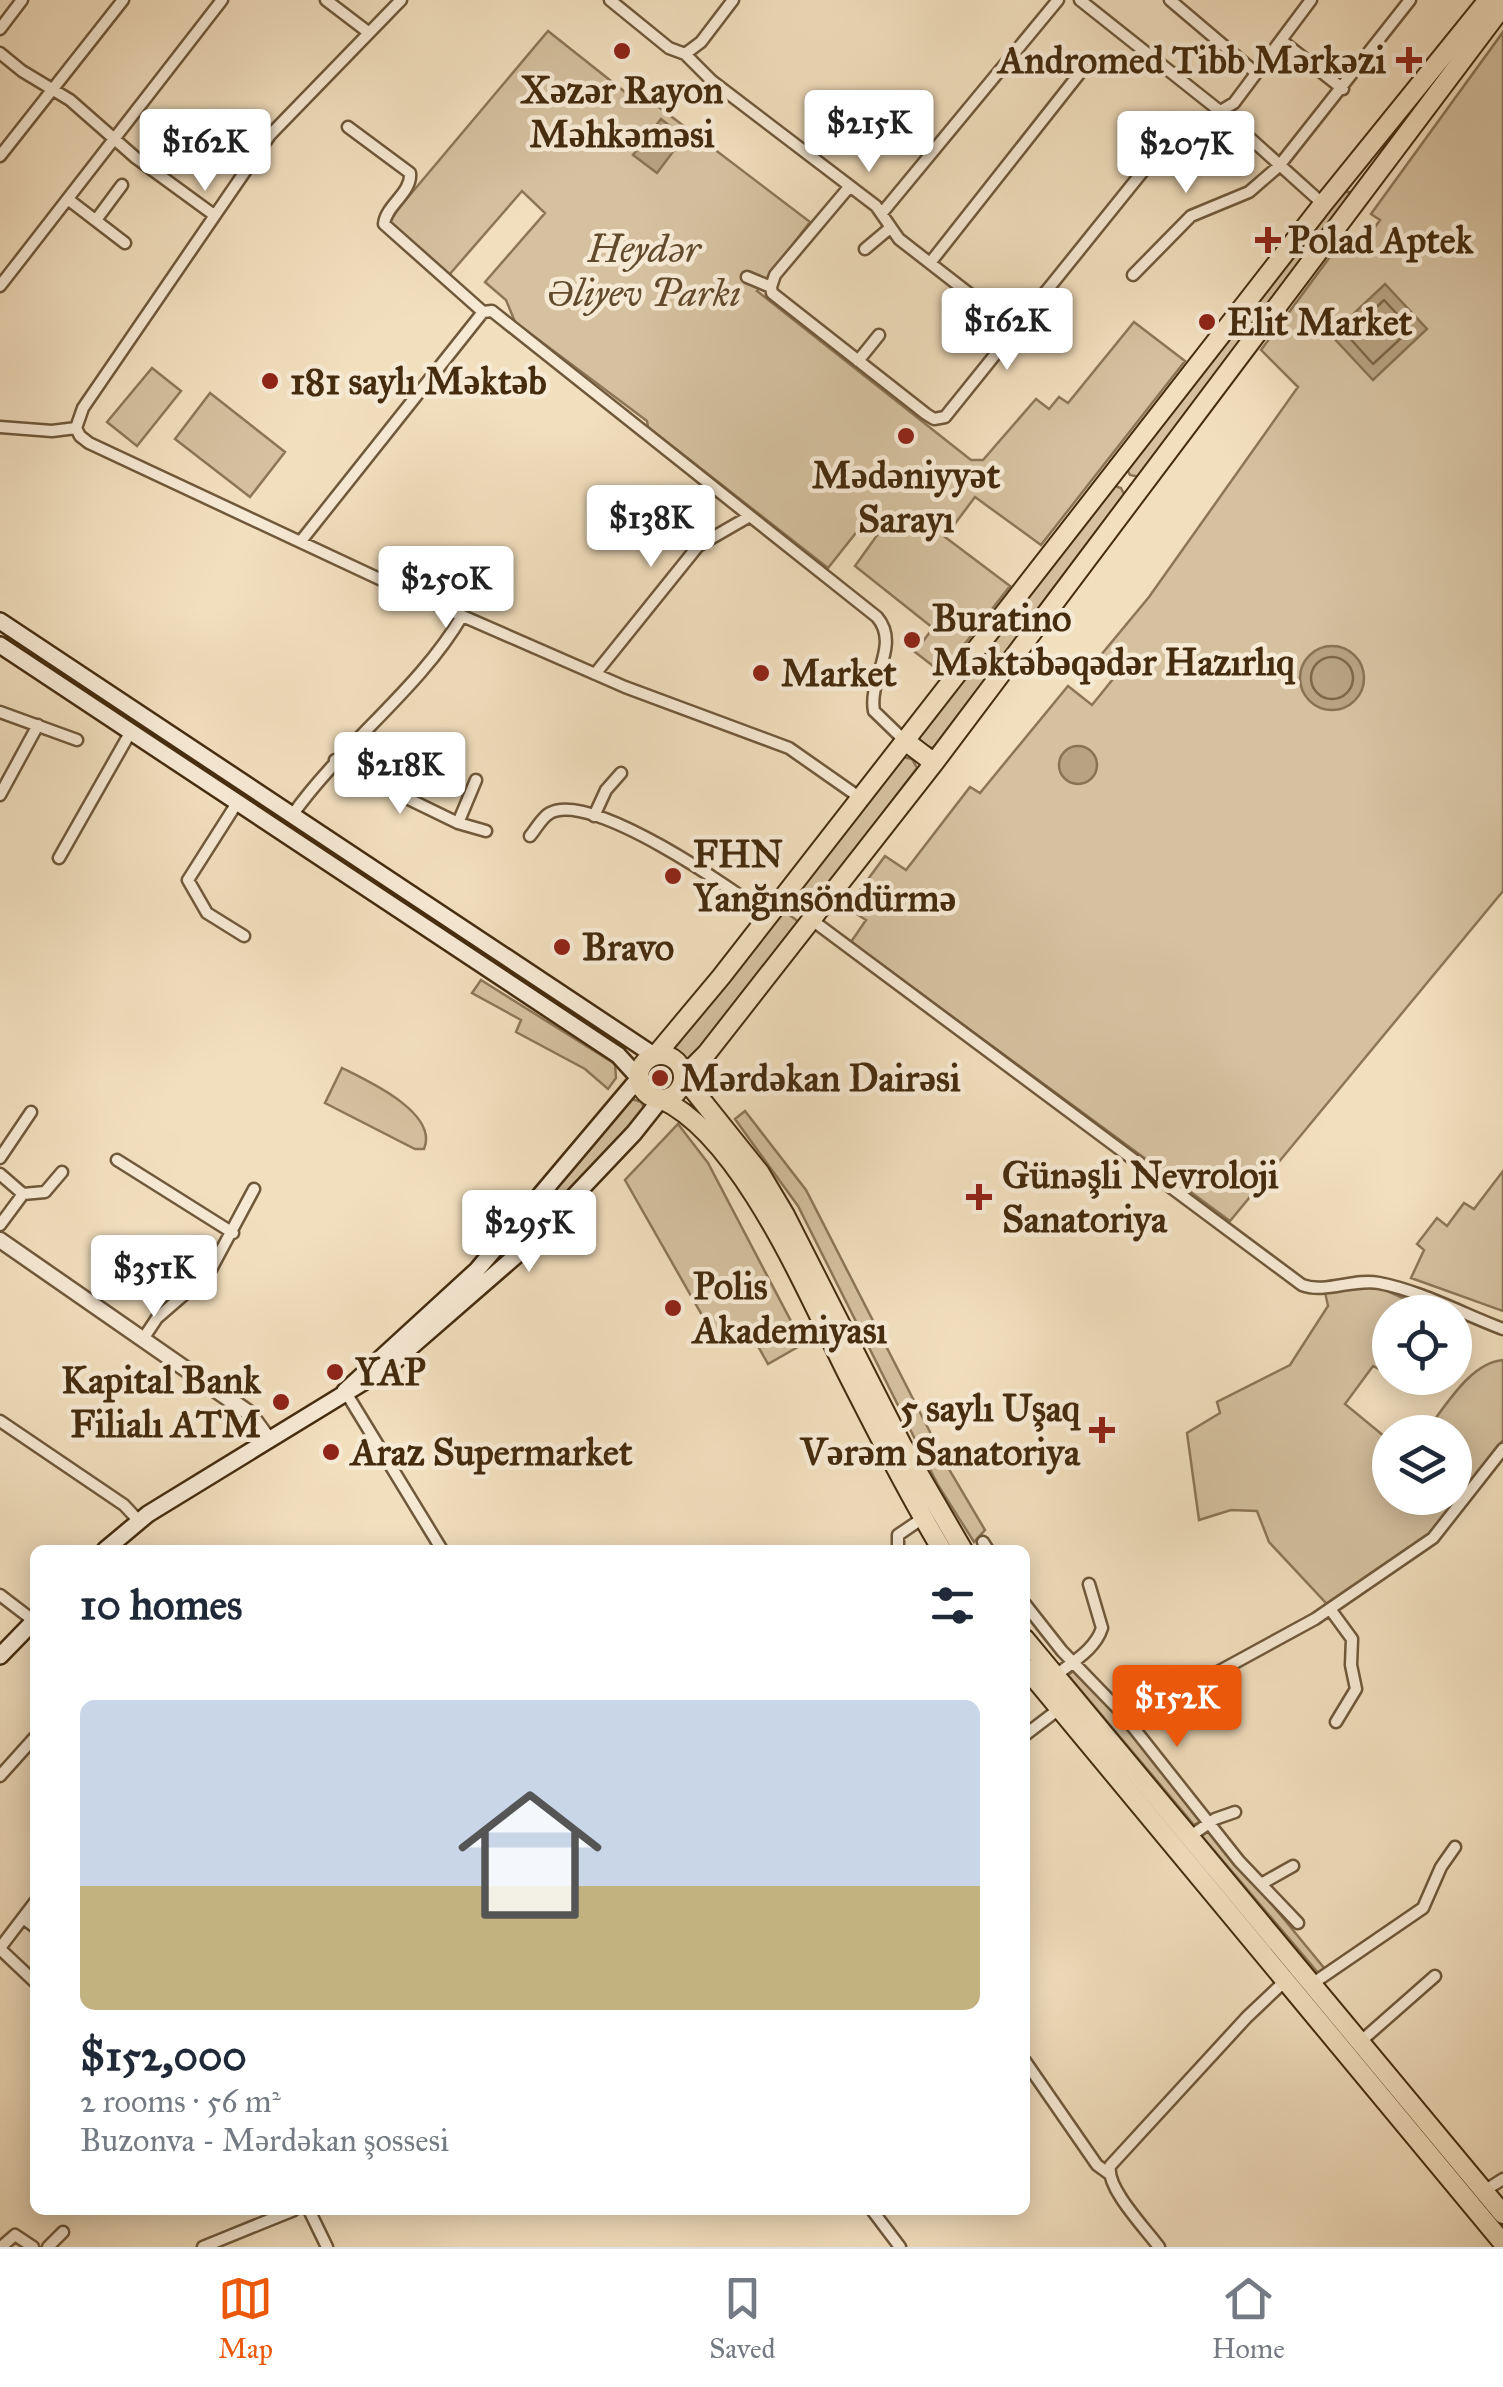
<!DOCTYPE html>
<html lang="en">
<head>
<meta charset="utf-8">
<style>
	body { margin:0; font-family:"IM FELL Great Primer",serif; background:#f2f2f3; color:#1f2937; height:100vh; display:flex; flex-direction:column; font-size:38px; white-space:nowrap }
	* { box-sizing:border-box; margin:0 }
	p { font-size:32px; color:#747a83 }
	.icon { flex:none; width:55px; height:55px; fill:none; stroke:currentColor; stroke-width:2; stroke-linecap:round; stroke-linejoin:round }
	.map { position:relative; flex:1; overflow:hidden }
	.panel { position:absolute; left:30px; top:1545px; width:1000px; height:670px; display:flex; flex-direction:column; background:#fff; border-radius:15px; box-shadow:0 5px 25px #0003 }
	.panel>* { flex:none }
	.buttons { position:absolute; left:1372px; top:1295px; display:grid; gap:20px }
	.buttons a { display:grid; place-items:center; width:100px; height:100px; border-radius:50%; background:#fff; box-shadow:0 5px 25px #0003; font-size:50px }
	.price { position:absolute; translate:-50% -85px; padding:0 22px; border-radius:10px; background:#fff; color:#222; font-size:32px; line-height:65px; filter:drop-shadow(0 2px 5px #0008) }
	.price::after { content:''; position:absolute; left:50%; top:60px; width:30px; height:22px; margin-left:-15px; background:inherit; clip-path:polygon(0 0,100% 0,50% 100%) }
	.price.on { background:#ea580c; color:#fff }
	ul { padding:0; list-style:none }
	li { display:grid; align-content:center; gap:20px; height:530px; padding:0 50px }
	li+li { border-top:2px solid #e0e1e3 }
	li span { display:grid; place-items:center; height:310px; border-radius:15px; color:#555 }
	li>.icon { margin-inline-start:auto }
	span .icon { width:180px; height:180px; fill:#fffc; stroke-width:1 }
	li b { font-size:42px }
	h2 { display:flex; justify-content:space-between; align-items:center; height:120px; padding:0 50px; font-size:42px }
	.menu { display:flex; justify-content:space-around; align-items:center; height:140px; border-top:2px solid #e0e1e3; background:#fff; font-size:28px; color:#747a83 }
	.menu a { display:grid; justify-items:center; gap:5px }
	.menu .on { color:#ea580c }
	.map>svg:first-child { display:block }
	.green { fill:#d5c1a0; stroke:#8d7658; stroke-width:2.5 }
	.water { fill:#b7a282; stroke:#897354; stroke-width:2.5 }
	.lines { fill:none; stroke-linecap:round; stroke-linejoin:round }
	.shore { stroke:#7e6748; stroke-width:2.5 }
	.minor-casing { stroke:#70593b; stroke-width:15 }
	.tertiary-casing { stroke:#70593b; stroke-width:19 }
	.secondary-casing { stroke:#452c0f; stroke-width:20 }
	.primary-casing { stroke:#452c0f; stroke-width:22 }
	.minor { stroke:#f7ead5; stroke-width:10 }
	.tertiary { stroke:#f7ead5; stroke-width:14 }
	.secondary { stroke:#f7ead5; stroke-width:15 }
	.primary { stroke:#f2dfbe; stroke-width:18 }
	.poi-dot { fill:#8f2418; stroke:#f7ead5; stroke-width:4 }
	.labels { text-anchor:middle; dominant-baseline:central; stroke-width:9; stroke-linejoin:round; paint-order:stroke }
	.poi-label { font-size:38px; font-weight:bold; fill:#452c0f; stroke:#f7ead5; text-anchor:start }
	.park-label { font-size:38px; font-style:italic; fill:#624a2c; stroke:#f7ead5 }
</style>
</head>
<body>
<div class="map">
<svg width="1503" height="2247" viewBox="0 0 1503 2247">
	<rect width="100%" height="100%" fill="#f2dfbe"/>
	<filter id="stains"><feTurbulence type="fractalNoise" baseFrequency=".002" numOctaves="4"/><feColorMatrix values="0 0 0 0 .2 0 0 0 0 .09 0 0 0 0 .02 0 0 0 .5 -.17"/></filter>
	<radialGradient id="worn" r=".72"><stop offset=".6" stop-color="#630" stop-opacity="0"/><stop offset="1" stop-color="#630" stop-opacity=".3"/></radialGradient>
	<!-- green -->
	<path class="green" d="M548 31 630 96 647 98 810 222 757 291 971 460H983L1036 399 1049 409 1059 397 1068 403 1134 322 1185 361 1041 545 975 497 945 537 1010 586 942 673 915 652 933 628 855 566 878 534 863 524 828 568 648 427 647 421 515 322 506 300 485 282 545 213 522 191 449 275 388 221Z
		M1503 32V891L1230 1221 851 942 866 920 847 908 885 856 906 870 970 787 980 793 1068 686 1092 705 1113 679 1096 661 1149 597 1298 387 1261 350 1347 234 1363 244 1380 220 1371 214Z
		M1342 192H1349L1350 199 1140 477 1130 475 1126 467Z
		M152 368 181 391 137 446 107 422Z
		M210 393 285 452 250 497 175 439Z
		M1112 485 1121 488 1125 496 933 748 922 745 918 735Z
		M902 757 912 759 917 768 811 908 794 895Z
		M783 910 800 923 689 1061 674 1049Z
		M481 980 615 1064 616 1078 608 1089 585 1069 516 1032 521 1020 472 993Z
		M342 1068C368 1081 439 1113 424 1149H415L325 1103Z
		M632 1099 641 1102 645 1109 503 1263 497 1260Z
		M745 1111 806 1190 950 1471 985 1530 974 1542 938 1485 798 1206 735 1119Z
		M678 1124 708 1163 803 1344 768 1364 745 1323 715 1338 625 1180Z
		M1503 1171V1311L1411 1278 1424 1250 1417 1244 1437 1218 1447 1226 1464 1203 1474 1209Z
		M1366 1286 1385 1290 1423 1307 1421 1312H1390V1375L1373 1366 1345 1404 1390 1441V1498H1455V1432H1425C1445 1408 1469 1363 1503 1360V1440L1435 1530 1327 1604 1269 1542 1257 1511 1231 1510 1199 1520 1187 1433 1220 1413 1217 1402 1290 1365 1328 1306 1325 1292Z
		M1075 1670 1115 1713 1203 1820 1194 1825 1068 1675Z
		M1209 1828 1325 1969 1319 1974 1201 1835Z"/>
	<!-- water -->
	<path class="water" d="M661 119 684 137 657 173 633 155Z
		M1385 284 1427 329 1373 380 1331 335Z
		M1300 678a32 32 0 1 1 64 0a32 32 0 1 1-64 0Z
		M1059 765a19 19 0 1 1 38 0a19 19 0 1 1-38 0Z"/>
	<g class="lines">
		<!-- shore -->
		<path class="shore" d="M1384 300 1411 329 1373 364 1347 335Z
			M1311 678a21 21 0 1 1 42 0a21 21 0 1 1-42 0Z"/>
		<!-- minor casing -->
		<g class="minor-casing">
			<path id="minor" d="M326 0 368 32
				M610 0 669 48 685 54 701 42 733 0
				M1080 0 1221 112 1323 204
				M1170 0 1256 73
				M0 29 22 0
				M1282 41 1343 89
				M0 53 22 71 70 100 136 158 214 215
				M685 54 712 81 876 206 899 239 1016 330
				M348 127 410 173C412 193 386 205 384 224L483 312
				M0 156 123 0
				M850 186 775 275 771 287 772 293 926 414 934 419 945 417 1164 145 1234 103 1311 0
				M69 200 125 243
				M882 213 1058 0
				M96 220 122 185
				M865 249 890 228
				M930 263 1083 69
				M1133 275 1191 216 1249 192 1279 166 1410 0
				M747 277 771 287
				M0 286 222 0
				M858 361 879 335
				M0 427 52 431 76 428
				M76 428 80 436 89 443 403 590 625 687 789 748 859 797
				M76 428 83 408 270 135 401 0
				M301 541 483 312 492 311 877 617C901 645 868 679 874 711L904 740
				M595 674 698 546 750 516
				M0 712 77 740
				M335 760 351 771 458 823 486 831
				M0 795 38 725
				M237 803 188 880 207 913 244 936
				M293 814C343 744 421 687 462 616
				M594 816 606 790 621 773
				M458 823 476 780
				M530 836C536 829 542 817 550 813 591 790 734 890 768 916
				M59 858 130 733
				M812 920 1302 1285C1325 1294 1354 1278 1379 1283 1421 1291 1463 1314 1503 1329
				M0 1158 31 1112
				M117 1160 233 1233
				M0 1174 23 1194 0 1225
				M23 1194 45 1192 62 1172
				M143 1339 157 1318 209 1273 254 1189
				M345 1391 442 1550
				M0 1421 124 1505 138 1520
				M983 1542 988 1550
				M898 1550V1535L923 1518
				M0 1595 34 1621
				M1025 1604 1062 1651 1121 1712 1239 1861 1298 1923
				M1330 1609 1352 1639 1351 1665 1356 1689 1336 1722
				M1055 1676C1072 1662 1095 1650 1102 1628L1089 1584
				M1200 1680 1212 1697
				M1128 1721 1315 1619 1433 1538 1503 1449
				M1025 1735 1059 1709
				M0 1776 35 1737
				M1189 1837 1215 1819 1235 1812
				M1261 1884 1293 1866
				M23 1918 35 1927
				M0 1948 35 1902
				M0 1949 35 1982
				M1312 1984 1423 1908 1441 1867 1455 1847
				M1360 2042 1435 1976
				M1025 2061 1097 2165 1108 2173
				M1484 2191 1503 2179
				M309 2210 327 2247
				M872 2210 900 2247
				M1 2247 15 2235 33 2247
				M48 2247 63 2232
				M203 2247 294 2210
				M1159 2247C1145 2228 1106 2188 1110 2166L1247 2017 1285 1981"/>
		</g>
		<!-- tertiary casing -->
		<g class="tertiary-casing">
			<path id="tertiary" d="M0 1240 249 1413 268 1439"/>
		</g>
		<!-- secondary casing -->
		<g class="secondary-casing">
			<path id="secondary" d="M0 621 655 1056
				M0 645 618 1055 639 1078 477 1270 345 1391
				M105 1550 148 1514 388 1367 526 1247 634 1133 661 1099
				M0 1656 35 1620"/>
		</g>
		<!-- primary casing -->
		<g class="primary-casing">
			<path id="primary" d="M904 740 934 763
				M639 1077a22 22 0 1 1 44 0a22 22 0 1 1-44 0Z
				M655 1056 721 977 1323 204 1488 0
				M661 1099C743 1137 808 1296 848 1375 878 1434 908 1493 942 1550
				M963 1550 902 1445 785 1215 760 1173 683 1077 707 1053 934 763 1503 6
				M1025 1639 1503 2214
				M1025 1667 1503 2243"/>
		</g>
		<!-- minor -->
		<use href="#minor" class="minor"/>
		<!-- tertiary -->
		<use href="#tertiary" class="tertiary"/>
		<!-- secondary -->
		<use href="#secondary" class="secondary"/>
		<!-- primary -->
		<use href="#primary" class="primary"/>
	</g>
	<!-- markers -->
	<g class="poi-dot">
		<circle cx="622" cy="51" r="10"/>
		<path d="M1404 45h10v10h10v10h-10v10h-10v-10h-10v-10h10z"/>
		<path d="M1263 225h10v10h10v10h-10v10h-10v-10h-10v-10h10z"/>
		<circle cx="1207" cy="322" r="10"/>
		<circle cx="270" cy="381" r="10"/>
		<circle cx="906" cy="436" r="10"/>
		<circle cx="912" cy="640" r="10"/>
		<circle cx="761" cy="673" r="10"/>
		<circle cx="673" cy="876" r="10"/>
		<circle cx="562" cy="947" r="10"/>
		<circle cx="660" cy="1078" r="10"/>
		<path d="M974 1182h10v10h10v10h-10v10h-10v-10h-10v-10h10z"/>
		<circle cx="673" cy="1308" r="10"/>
		<circle cx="335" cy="1372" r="10"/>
		<circle cx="281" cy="1402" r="10"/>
		<path d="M1097 1415h10v10h10v10h-10v10h-10v-10h-10v-10h10z"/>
		<circle cx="331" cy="1452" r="10"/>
	</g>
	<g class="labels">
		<!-- poi labels -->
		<g class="poi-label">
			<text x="1386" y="60" text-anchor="end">Andromed Tibb Mərkəzi</text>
			<text x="622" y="90" text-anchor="middle">Xəzər Rayon<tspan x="622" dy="44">Məhkəməsi</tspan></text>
			<text x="1288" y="240">Polad Aptek</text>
			<text x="1227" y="322">Elit Market</text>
			<text x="290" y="381">181 saylı Məktəb</text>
			<text x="906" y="475" text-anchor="middle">Mədəniyyət<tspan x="906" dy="44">Sarayı</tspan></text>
			<text x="932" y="618">Buratino<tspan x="932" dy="44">Məktəbəqədər Hazırlıq</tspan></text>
			<text x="781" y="673">Market</text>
			<text x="693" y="854">FHN<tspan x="693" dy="44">Yanğınsöndürmə</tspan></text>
			<text x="582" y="947">Bravo</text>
			<text x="680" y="1078">Mərdəkan Dairəsi</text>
			<text x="1002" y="1175">Günəşli Nevroloji<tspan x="1002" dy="44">Sanatoriya</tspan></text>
			<text x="693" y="1286">Polis<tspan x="693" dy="44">Akademiyası</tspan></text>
			<text x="355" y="1372">YAP</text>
			<text x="261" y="1380" text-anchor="end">Kapital Bank<tspan x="261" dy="44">Filialı ATM</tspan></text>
			<text x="1080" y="1408" text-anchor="end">5 saylı Uşaq<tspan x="1080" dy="44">Vərəm Sanatoriya</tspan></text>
			<text x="351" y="1452">Araz Supermarket</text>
		</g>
		<!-- park labels -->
		<g class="park-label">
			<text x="644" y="249">Heydər<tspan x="644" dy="44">Əliyev Parkı</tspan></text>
		</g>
	</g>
	<rect width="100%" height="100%" filter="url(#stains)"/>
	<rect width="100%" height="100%" fill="url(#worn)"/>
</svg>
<div class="buttons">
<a><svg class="icon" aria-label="locate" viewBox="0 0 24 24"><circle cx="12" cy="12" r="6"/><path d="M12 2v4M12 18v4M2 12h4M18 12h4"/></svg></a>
<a><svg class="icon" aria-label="layers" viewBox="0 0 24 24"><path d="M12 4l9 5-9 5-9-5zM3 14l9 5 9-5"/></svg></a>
</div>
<b class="price" style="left:869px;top:175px">$215K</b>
<b class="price" style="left:205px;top:194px">$162K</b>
<b class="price" style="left:1186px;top:196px">$207K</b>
<b class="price" style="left:1007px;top:373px">$162K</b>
<b class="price" style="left:651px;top:570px">$138K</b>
<b class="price" style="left:446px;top:631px">$250K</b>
<b class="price" style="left:400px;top:817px">$218K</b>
<b class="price" style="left:529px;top:1275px">$295K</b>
<b class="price" style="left:154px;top:1320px">$351K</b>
<b class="price on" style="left:1177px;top:1750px">$152K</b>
<section class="panel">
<h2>10 homes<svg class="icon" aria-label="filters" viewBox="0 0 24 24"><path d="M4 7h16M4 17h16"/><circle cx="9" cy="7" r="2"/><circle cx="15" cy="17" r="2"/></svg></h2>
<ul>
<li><span style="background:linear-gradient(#c9d6e8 60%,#c2b280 0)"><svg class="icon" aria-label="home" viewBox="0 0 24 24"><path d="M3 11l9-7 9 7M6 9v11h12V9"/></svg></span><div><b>$152,000</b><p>2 rooms · 56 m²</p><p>Buzonva - Mərdəkan şossesi</p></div></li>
</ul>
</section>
</div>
<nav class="menu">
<a class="on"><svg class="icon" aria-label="map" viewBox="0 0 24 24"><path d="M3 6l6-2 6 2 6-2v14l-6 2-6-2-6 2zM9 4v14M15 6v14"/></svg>Map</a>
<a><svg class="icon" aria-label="saved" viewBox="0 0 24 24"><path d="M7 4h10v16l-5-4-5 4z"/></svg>Saved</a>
<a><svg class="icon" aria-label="home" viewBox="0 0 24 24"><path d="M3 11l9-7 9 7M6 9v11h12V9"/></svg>Home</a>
</nav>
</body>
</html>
